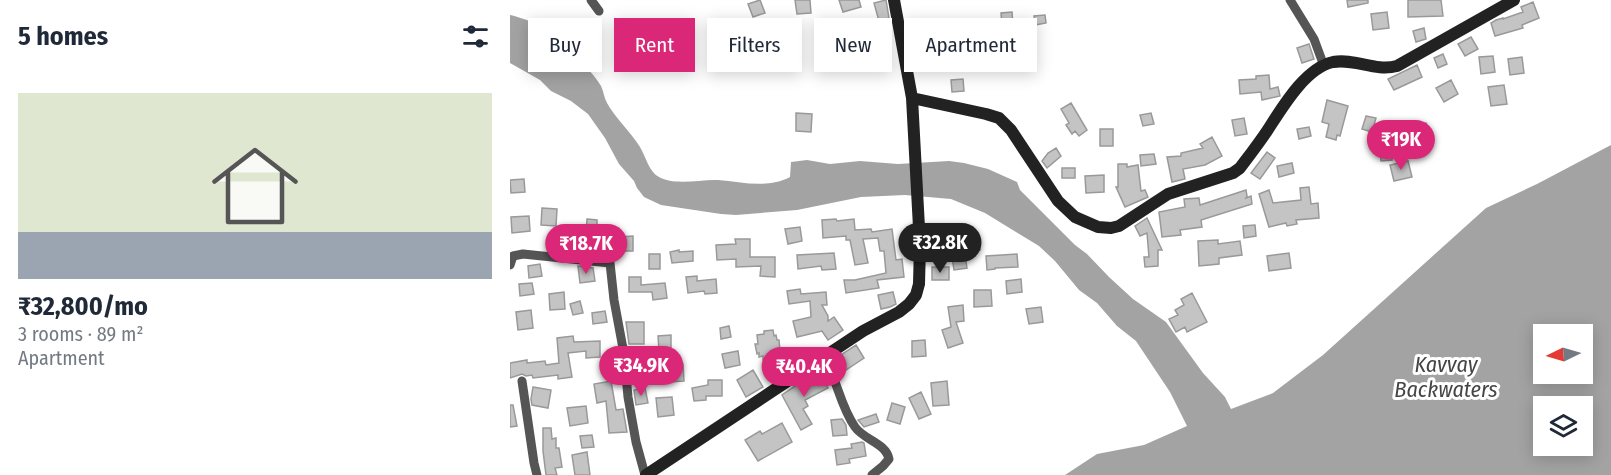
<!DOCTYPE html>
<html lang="en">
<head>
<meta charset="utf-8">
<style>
	body { margin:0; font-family:"Fira Sans Condensed",sans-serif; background:#f6f6f7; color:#1f2937; height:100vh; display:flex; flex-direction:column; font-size:22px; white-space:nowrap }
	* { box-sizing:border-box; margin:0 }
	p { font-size:20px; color:#747a83 }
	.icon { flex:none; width:33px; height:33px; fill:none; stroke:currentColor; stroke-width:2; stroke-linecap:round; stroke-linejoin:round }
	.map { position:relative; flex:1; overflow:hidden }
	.details { display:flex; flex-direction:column; background:#fff; width:510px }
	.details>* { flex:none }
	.guide { position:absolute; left:18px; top:18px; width:570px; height:54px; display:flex; gap:12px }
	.needle { width:39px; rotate:265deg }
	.tools { position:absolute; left:1023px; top:324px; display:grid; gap:12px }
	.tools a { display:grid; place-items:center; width:60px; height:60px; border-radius:0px; background:#fff; box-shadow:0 3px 15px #0003; font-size:30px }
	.price { position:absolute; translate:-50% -51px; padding:0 14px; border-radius:21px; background:#db2777; color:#fff; font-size:20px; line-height:39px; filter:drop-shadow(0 2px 3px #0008) }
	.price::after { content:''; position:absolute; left:50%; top:36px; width:18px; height:14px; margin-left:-9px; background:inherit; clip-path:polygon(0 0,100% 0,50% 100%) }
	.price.selected { background:#222; color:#fff }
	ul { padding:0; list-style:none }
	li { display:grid; align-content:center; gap:12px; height:318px; padding:0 18px }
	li+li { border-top:2px solid #e0e1e3 }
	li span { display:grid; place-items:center; height:186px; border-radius:0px; color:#555 }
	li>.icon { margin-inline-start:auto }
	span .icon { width:108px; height:108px; fill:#fffc; stroke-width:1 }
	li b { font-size:26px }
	h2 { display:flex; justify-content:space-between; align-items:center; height:72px; padding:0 18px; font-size:26px }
	.pill { padding:0 21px; border-radius:0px; background:#fff; box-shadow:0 3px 15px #0003; font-size:21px; line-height:54px }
	.pill.selected { background:#db2777; color:#fff }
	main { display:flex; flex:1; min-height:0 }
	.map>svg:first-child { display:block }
	.water { fill:#a3a3a3; fill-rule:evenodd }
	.building { fill:#c4c4c4; stroke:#999; stroke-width:1.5 }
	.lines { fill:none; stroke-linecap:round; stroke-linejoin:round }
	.minor { stroke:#555; stroke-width:9 }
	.secondary { stroke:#222; stroke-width:12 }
	.labels { text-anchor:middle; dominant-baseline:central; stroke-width:6; stroke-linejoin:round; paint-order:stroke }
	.water-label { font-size:22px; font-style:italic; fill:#444; stroke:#fff }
</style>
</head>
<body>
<main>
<section class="details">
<h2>5 homes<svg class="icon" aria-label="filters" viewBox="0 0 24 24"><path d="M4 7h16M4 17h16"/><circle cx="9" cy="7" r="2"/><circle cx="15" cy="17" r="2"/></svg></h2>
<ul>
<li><span style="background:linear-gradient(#dfe7d0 75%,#9aa5b1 0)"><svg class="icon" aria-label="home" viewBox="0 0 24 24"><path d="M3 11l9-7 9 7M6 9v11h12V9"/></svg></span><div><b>₹32,800/mo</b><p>3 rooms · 89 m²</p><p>Apartment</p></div></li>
</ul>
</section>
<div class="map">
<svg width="1101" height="475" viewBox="0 0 1101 475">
	<rect width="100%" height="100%" fill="#fff"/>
	<!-- water -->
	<path class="water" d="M0 15C13 18 36 26 46 35 51 40 55 47 60 53 72 64 82 71 91 86 94 92 94 98 97 103 105 118 121 132 130 147 136 157 139 172 149 177 165 186 191 179 208 180 232 182 257 189 280 177L281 162 297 160 320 164 350 161 388 164 439 161 454 163 478 169 507 182 510 190 565 245 577 254 599 277 623 299 656 322 693 373 715 397 721 409 763 393 813 355 976 208 1027 184 1101 145V475H555L587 454 634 445 677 426 660 392 626 341 607 326 587 303 569 290 545 261 529 246 475 213 441 199 395 195 351 197 287 210 226 215 211 214 151 205 134 197 127 188 124 181 109 164 95 138 78 114 61 101 41 91 30 80 0 63ZM1034 334H1072V374H1034ZM1034 406H1072V446H1034Z"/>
	<!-- building -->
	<path class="building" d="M250 0 255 13 243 17 238 4Z
		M285 0H300L301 13 287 14Z
		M329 0H349L351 7 333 12Z
		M376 0 379 18 369 21 364 3Z
		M837 0H858V3L838 7Z
		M898 0H931L933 16 898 17Z
		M1023 2 1029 18 1012 25 1013 28 985 36 981 23 986 20 993 18V19L1013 12 1011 7Z
		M502 12 503 25 492 26 491 13Z
		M877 12 879 28 863 30 861 14Z
		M535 15 536 23 525 25 524 16Z
		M914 28 916 39 906 42 903 31Z
		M256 32 257 45 242 46 241 33Z
		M961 37 968 49 955 56 948 44Z
		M455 40 456 51 445 53 443 42Z
		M488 43H503L504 57H489Z
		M799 44 804 59 792 63 787 48Z
		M933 54 937 64 928 68 924 58Z
		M983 56 985 72 971 74 969 57Z
		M1012 57 1014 73 1000 75 998 59Z
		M907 65 912 77 884 90 878 79Z
		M759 75 760 89 768 87 770 96 752 100 751 92 730 94 729 80 746 79V76Z
		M453 79 454 91 442 92 441 80Z
		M941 80 948 94 934 102 926 88Z
		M994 85 997 104 981 106 978 87Z
		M817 100 838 106 830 136 827 135 826 140 816 137 819 124 812 122Z
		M561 103 577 130 569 136 565 131 562 134 556 125 559 123 551 109Z
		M286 113 302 114 301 132 286 131Z
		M641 113 644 124 633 126 630 115Z
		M856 116 866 118 862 132 852 129Z
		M734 118 737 134 725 136 722 120Z
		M916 123 918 135 903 138 901 125Z
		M799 127 801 136 789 139 787 129Z
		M590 129H603V146H590Z
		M702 137 712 156 695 165 673 169 675 179 662 182 657 157 671 156V153L693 148 690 144Z
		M546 148 551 156 537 168 532 161 538 153Z
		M881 148 882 160 871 161 870 149Z
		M757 152 765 158 750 179 741 173Z
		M644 154 646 164 631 166 630 155Z
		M898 161 902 177 884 181 880 165Z
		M782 163 784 173 769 177 767 166Z
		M608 164H617V167L628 165 631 191 635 190 638 197 615 207 606 187H608Z
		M552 168H565V178H552Z
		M594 175V192L576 193 575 176Z
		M14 179 15 192 1 193 0 180Z
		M799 187 801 204 808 203 809 218 786 220 787 224 777 226 776 223 759 227 749 194 759 190 763 203 791 200 790 188Z
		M736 190 737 196 736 198 741 196 742 204 691 220 692 227 670 230 671 235 652 237 649 212 675 207 674 199 689 198 690 205Z
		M32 208 47 209 46 226 31 225Z
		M19 216 20 231 2 233 1 217Z
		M637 218 652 250H648V266L635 267 634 257H639L637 233 630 236 625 226Z
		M77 219 87 220V233L89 232 90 245 76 246 75 234 76 233Z
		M326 219 327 221 344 219 345 230 361 229 362 232 382 229 386 260 392 259 394 277 367 280 369 288 336 293 334 280H345L376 273 374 251H370L368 238 353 239 358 263 345 265 340 240H336V236L313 238 312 220Z
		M745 225 746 236 734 238 733 226Z
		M290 227 292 241 278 244 275 229Z
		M46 236H59V242L71 241 72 252 47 251Z
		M123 236V251H109V237Z
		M469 238 470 250 456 251 455 239Z
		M225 239H240V257H265V277L250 276 251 266 226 267V259L207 260 206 245 226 244Z
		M708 240V244L730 241 732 255 709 258V264L689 266 688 241Z
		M169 250V252L183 251V261L162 263 160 252Z
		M324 253 326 269 312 270 311 266 288 269 287 255Z
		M779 253 781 268 759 271 757 256Z
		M139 254H150V269H139Z
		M507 254 508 267 485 268V269L477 270 476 256Z
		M455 255 457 268 444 270 442 257Z
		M30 264 32 276 19 278 18 266Z
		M68 266 83 268 85 281 70 283Z
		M422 267H439V280H422Z
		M187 276V281L206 279 207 293 195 294 194 291 178 293 176 277Z
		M119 277H131V285L155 283 157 298 143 300 142 292H119Z
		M511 279 512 292 497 294 496 281Z
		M22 283 24 294 10 296 9 284Z
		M290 289 291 294 316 292 317 305H312L318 316V321L324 317 333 330 318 340 312 331 287 337 283 321 301 317 300 301 279 304 277 291Z
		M464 290H481L482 306 464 307Z
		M54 292 55 309 40 310 39 294Z
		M383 292 386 304 380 307 371 309 368 295Z
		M682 293 697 322 677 332 675 327 666 332 659 319 668 315 665 310 674 305 671 299Z
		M70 301 73 313 63 315 60 304Z
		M453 305 454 321 446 322 453 343 438 348 432 330 441 327 438 307Z
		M531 307 533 322 519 324 516 309Z
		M21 310 23 328 8 330 6 312Z
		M95 311 97 322 83 324 82 313Z
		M116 322H134V344H119Z
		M219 326 221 337 211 339 210 328Z
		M263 330 264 336 266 335 267 340H269L270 351H268L269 354 265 355 266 359 253 360V356L249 357V353L247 354 245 344H248L247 335 254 334V331Z
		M161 335V350L149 351 148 336Z
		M63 336 64 342 90 341V357L76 358V351L58 353 62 377 48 379V375L23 378 22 375 16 376 12 374 0 378V363L17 360V363L35 361 36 365 49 363 47 338Z
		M415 340 416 356 402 357V341Z
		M346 345 354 358 330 374 323 360Z
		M228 351 230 365 215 368 212 354Z
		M173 364 174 381 158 382 157 365Z
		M243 370 253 387 236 397 227 380Z
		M307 371 311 378 312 377 318 388 295 400 298 406 293 409 302 424 291 430 272 395Z
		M198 380H212V396H196V400L184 401 182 388 198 385Z
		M101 381 106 410 113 409 117 432 99 433 96 401 87 403 84 384Z
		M437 381 439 405 423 406 421 383Z
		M23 387 41 390 38 408 22 405 21 399Z
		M135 388 138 403 126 405 124 390Z
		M411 392 421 414 409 419 399 398Z
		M162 397 164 415 148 417 146 398Z
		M382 403 395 407 390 424 377 420Z
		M0 405H3L7 426 0 427Z
		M76 406 78 423 60 426 57 408Z
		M366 414 369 422 354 427 348 420Z
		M332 419 336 425 337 435 323 436 321 420Z
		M272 423 282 442 248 461 235 440 250 431 252 434Z
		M33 428H41L42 439 46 438V448H49L52 467 45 468 47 475H36L33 451Z
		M82 435 84 447 72 448 70 436Z
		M352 442 354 443 356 456 339 459 340 463 327 465 325 450 342 448 341 444Z
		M77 452 80 475H65L62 455Z"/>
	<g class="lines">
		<!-- minor -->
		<path class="minor" d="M81 0 89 11
			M780 0 804 39 814 66
			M0 265 3 256 13 254 100 263 104 300 114 354 118 397 126 442 135 475
			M314 357C327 379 330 406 345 427 354 440 376 443 379 459L373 466 362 475
			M12 381 24 463 27 475"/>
		<!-- secondary -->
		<path class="secondary" d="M402 98 476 114 489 118 501 130 548 201 565 217 588 227 601 228 609 226 658 194 723 173 730 168C739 156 749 143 757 131 772 108 795 68 823 62 845 58 865 72 887 66L1004 0
			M136 475 353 331 389 312 399 304 406 295 409 284 410 246 402 98 384 0"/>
	</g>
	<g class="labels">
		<!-- water labels -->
		<g class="water-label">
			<text x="936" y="364">Kavvay<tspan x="936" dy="25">Backwaters</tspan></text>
		</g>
	</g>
</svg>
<div class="tools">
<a><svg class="needle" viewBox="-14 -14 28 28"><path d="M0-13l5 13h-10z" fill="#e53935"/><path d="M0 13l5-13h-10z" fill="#747a83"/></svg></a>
<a><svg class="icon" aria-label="layers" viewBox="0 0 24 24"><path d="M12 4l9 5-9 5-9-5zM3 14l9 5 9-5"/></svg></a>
</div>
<b class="price" style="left:891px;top:171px">₹19K</b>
<b class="price selected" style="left:430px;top:274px">₹32.8K</b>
<b class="price" style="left:76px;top:275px">₹18.7K</b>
<b class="price" style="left:131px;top:397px">₹34.9K</b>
<b class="price" style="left:294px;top:398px">₹40.4K</b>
<div class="guide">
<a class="pill">Buy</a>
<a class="pill selected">Rent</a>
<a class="pill">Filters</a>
<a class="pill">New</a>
<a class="pill">Apartment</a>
</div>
</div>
</main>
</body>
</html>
